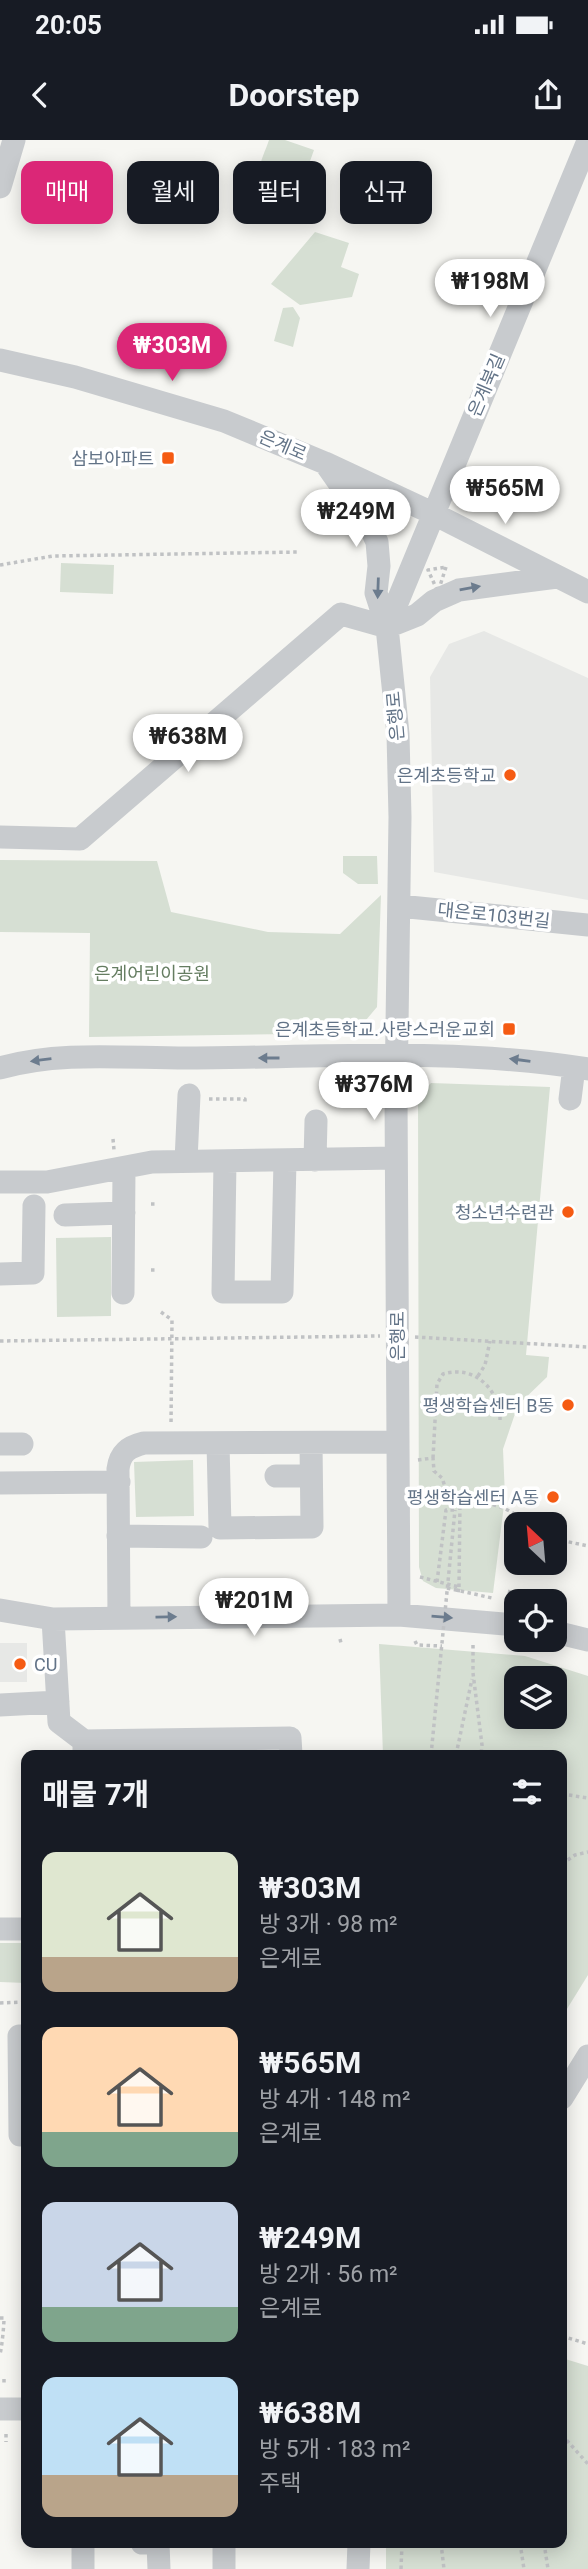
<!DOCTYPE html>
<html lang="ko">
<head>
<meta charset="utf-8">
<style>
	body { margin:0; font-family:Roboto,"Noto Sans KR",sans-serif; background:#242831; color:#f1f3f6; height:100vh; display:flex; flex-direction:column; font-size:26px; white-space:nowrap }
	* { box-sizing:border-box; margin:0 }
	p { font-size:23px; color:#9ea1a6 }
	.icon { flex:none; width:38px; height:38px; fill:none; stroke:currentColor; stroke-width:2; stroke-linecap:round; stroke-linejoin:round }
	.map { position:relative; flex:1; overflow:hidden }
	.side { position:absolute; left:21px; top:1610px; width:546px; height:798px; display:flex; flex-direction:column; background:#171b24; border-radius:14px; box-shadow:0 4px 18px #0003 }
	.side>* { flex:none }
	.top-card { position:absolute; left:21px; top:21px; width:546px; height:63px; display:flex; gap:14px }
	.needle { width:46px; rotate:334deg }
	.controls { position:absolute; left:504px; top:1372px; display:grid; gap:14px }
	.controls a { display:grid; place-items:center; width:63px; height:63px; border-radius:14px; background:#171b24; box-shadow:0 4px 18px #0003; font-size:35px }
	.price { position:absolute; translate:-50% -60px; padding:0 16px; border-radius:24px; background:#fff; color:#222; font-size:23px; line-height:46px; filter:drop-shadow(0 2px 4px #0008) }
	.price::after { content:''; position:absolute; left:50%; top:42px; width:21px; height:16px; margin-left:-10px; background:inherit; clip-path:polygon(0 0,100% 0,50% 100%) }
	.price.active { background:#db2777; color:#fff }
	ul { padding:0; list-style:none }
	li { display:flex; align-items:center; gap:21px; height:175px; padding:0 21px }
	li span { display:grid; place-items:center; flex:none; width:196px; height:140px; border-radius:14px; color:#555 }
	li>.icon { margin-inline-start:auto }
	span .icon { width:84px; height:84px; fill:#fffc; stroke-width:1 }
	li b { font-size:30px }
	h2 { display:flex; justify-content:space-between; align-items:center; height:84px; padding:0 21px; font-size:30px }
	.tag { padding:0 24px; border-radius:14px; background:#171b24; box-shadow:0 4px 18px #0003; font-size:24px; line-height:63px }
	.tag.active { background:#db2777; color:#fff }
	.status { display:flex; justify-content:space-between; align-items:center; height:49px; padding:0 35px; background:#171b24; direction:ltr }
	.status svg { height:19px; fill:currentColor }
	header { display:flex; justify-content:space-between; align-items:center; height:91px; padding:0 21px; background:#171b24; font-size:32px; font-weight:700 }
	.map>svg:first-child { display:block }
	.built { fill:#e7e8e6 }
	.green { fill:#d6dfd3; fill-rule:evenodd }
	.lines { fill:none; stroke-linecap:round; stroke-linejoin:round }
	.path { stroke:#c0c2c4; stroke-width:3.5; stroke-dasharray:3.5 3.5; stroke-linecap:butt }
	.minor { stroke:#c8cbce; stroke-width:23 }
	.path-bridge { stroke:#c0c2c4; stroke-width:3.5; stroke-dasharray:3.5 3.5; stroke-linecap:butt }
	.oneway { fill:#6c7c8e }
	.poi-dot { fill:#f55b13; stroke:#fff; stroke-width:2.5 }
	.labels { text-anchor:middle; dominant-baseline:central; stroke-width:7; stroke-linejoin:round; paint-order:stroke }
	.street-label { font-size:18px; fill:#627387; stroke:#fff }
	.poi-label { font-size:18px; fill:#627387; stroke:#fff; text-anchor:end }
	.park-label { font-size:18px; fill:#657d61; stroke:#fff }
</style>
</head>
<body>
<div class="status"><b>20:05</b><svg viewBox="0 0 49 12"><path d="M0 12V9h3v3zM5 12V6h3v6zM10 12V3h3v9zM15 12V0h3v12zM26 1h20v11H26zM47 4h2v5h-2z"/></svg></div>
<header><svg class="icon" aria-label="back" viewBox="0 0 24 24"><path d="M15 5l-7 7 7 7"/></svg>Doorstep<svg class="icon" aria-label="share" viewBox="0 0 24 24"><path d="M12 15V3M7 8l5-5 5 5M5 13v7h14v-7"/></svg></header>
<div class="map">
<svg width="588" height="2429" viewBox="0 0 588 2429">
	<rect width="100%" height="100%" fill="#f6f6f2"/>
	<!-- built -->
	<path class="built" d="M484 491 588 538V760L434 732 430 537 449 504Z
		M0 1503H27V1542H0Z"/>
	<!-- green -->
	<path class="green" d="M269 0H285L314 10 299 52C292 52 285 49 277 47 249 38 262 21 269 0Z
		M315 92 349 103 341 127 359 134 352 157 300 165 271 144Z
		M293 167 300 178 293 207 274 201 283 168Z
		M61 423 114 425 113 454 60 452Z
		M343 716H377L378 744H358L343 733Z
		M0 720 157 721 171 772 268 792 340 794 381 755 377 867 355 893 89 897 90 793 0 792Z
		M431 943 550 947 526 1215 549 1217 547 1237 518 1265 503 1309 505 1357 493 1453 436 1448 423 1441 419 1427 418 956Z
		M111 1097V1176L57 1177 56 1098Z
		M193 1320 194 1376 136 1377 134 1322Z
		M379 1504 525 1516 588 1536V1835L562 1877V1615H383ZM516 1538H555V1577H516Z
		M0 1803H26V1843L0 1842Z
		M562 2218 588 2226V2429H386V2403H562Z"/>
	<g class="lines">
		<!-- path -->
		<path class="path" d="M0 425 53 416 299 412
			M446 427 438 452 428 430Z
			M209 959H245V964
			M113 999 114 1010
			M151 1064H157
			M151 1130H158
			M161 1172 172 1180 171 1285
			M415 1197 588 1207
			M0 1201 380 1196
			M478 1236 485 1225 490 1201
			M433 1318 437 1244 443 1234C475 1224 501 1251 500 1281
			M418 1320 433 1318 434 1331 442 1338 449 1358 453 1361C483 1361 505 1363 527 1384
			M555 1399 588 1406
			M420 1437 459 1447 458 1453
			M437 1442 446 1370H455
			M459 1447 460 1361
			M506 1467 510 1450
			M340 1499 341 1503
			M415 1501 417 1505 442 1506
			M473 1505V1533L482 1605 481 1615
			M456 1615 472 1539
			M562 1654 588 1658
			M562 1724 575 1715 588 1712
			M0 1863 26 1862
			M0 2178H4C4 2185 2 2207 0 2214
			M562 2196 588 2204
			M4 2239V2246
			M6 2294V2302
			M562 2295 588 2324
			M441 2403 444 2429
			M481 2403V2404
			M520 2403 524 2429
			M544 2403 548 2429
			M401 2429 402 2403"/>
		<!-- minor -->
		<path class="minor" d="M0 47 14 0
			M0 220 75 237 224 281 325 323 432 373 588 452
			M325 323 370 387 377 402 379 426 376 453 387 487 398 594 400 677 396 955 399 1475
			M387 487 588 1
			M0 697 80 699 341 474 387 487 417 475 434 461 459 450 557 437
			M399 766 588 785
			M0 928C63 910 131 919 196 918 326 917 459 908 588 929
			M570 959 574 927
			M315 1020 316 981
			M186 1021 189 955
			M225 1021 223 1152H282L285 1021
			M0 1042H47L152 1022 396 1018
			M65 1075 124 1073
			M0 1134 33 1133 34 1066
			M123 1153 124 1029
			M218 1303 220 1388 312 1387 311 1303
			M0 1304H22
			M276 1336H311
			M0 1343 119 1342
			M118 1396 201 1397
			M0 1470 53 1479 399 1475 516 1485
			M119 1478 118 1329C120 1313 128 1307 144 1303L397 1302
			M53 1479 59 1582 84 1601V1613
			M555 1492 588 1500
			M0 1565 58 1562
			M84 1601 290 1598 291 1615
			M0 1789H26
			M562 1958 588 1916
			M20 1995 19 1896H26
			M0 2269H26
			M142 2403H158L159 2429
			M224 2403V2429
			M83 2429V2403
			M358 2429 359 2403"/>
		<!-- path-bridge -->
		<path class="path-bridge" d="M447 1448 492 1458
			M431 1615 455 1370"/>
	</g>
	<!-- one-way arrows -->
	<defs><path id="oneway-solid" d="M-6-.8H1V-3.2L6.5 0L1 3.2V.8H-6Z" transform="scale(1.75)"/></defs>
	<g class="oneway">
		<use href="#oneway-solid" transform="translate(378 448) rotate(92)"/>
		<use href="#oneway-solid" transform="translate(470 448) rotate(-10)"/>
		<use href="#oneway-solid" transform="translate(269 918) rotate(180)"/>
		<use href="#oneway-solid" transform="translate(41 920) rotate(173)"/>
		<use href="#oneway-solid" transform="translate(520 920) rotate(-172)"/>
		<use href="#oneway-solid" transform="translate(166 1477) rotate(-1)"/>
		<use href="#oneway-solid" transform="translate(442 1477) rotate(5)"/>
	</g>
	<!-- markers -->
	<g class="poi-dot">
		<rect x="161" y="311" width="14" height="14" rx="3.5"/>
		<circle cx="510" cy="635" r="7"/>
		<rect x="502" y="882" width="14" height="14" rx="3.5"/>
		<circle cx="568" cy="1072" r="7"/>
		<circle cx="568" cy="1265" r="7"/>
		<circle cx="553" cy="1357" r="7"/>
		<circle cx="20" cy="1524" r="7"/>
	</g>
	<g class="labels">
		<!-- street labels -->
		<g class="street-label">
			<text transform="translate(486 245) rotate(-67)">은계북길</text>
			<text transform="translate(283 305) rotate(23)">은계로</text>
			<text transform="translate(395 576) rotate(-95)">은행로</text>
			<text transform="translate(494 775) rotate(6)">대은로103번길</text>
			<text transform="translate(397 1196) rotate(-90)">은행로</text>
		</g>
		<!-- poi labels -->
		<g class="poi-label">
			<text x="154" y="318">삼보아파트</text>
			<text x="496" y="635">은계초등학교</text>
			<text x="495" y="889">은계초등학교.사랑스러운교회</text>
			<text x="554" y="1072">청소년수련관</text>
			<text x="554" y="1265">평생학습센터 B동</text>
			<text x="539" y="1357">평생학습센터 A동</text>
			<text x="34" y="1524" text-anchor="start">CU</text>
		</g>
		<!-- park labels -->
		<g class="park-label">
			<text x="152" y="833">은계어린이공원</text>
		</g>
	</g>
</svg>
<div class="controls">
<a><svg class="needle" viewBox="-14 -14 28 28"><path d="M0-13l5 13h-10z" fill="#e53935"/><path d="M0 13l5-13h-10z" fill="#9ea1a6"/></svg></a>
<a><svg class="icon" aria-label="locate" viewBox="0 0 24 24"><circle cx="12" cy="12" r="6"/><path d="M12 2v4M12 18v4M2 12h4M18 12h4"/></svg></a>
<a><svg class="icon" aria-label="layers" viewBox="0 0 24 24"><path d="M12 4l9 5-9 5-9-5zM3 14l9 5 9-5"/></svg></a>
</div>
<b class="price" style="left:490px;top:179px">₩198M</b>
<b class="price active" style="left:172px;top:243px">₩303M</b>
<b class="price" style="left:505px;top:386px">₩565M</b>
<b class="price" style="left:356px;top:409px">₩249M</b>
<b class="price" style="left:188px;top:634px">₩638M</b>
<b class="price" style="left:374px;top:982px">₩376M</b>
<b class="price" style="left:254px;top:1498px">₩201M</b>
<div class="top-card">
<a class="tag active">매매</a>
<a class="tag">월세</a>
<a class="tag">필터</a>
<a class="tag">신규</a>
</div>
<section class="side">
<h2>매물 7개<svg class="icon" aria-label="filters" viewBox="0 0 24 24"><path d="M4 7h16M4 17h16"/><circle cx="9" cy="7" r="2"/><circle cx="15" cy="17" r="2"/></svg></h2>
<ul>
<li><span style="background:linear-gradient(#dfe7d0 75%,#b9a48a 0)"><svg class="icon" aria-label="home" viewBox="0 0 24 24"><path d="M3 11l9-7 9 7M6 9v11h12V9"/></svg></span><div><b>₩303M</b><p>방 3개 · 98 m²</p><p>은계로</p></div></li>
<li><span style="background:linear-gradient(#ffd9b3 75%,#7fa58c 0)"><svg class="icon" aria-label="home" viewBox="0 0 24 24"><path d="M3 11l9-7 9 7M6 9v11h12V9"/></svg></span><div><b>₩565M</b><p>방 4개 · 148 m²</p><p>은계로</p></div></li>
<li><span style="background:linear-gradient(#c9d6e8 75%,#7fa58c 0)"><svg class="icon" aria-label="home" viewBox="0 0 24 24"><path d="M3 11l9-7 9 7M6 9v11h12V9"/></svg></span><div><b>₩249M</b><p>방 2개 · 56 m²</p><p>은계로</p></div></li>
<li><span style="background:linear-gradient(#bfe0f5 70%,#b9a48a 0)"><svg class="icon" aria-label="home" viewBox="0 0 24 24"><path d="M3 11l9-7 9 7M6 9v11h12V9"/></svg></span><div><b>₩638M</b><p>방 5개 · 183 m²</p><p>주택</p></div></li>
</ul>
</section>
</div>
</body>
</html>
